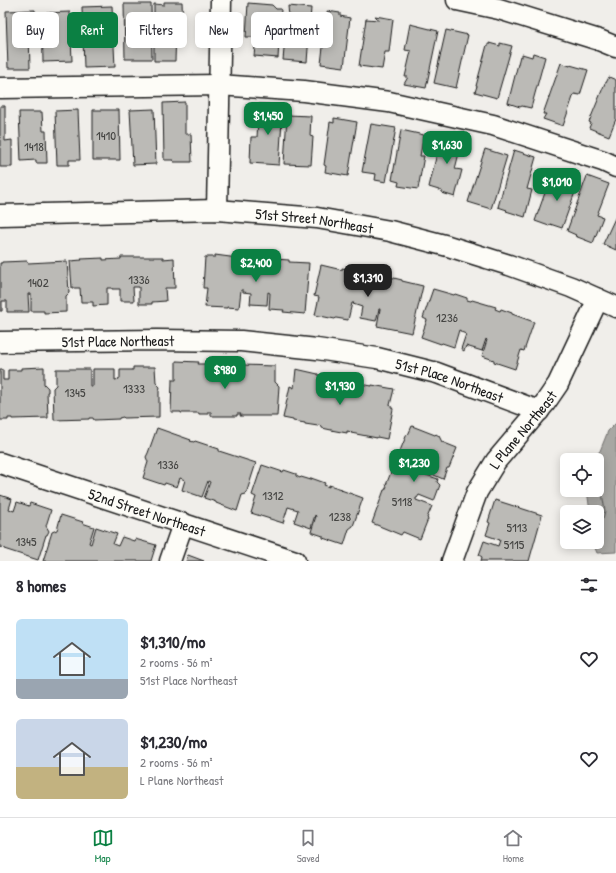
<!DOCTYPE html>
<html lang="en">
<head>
<meta charset="utf-8">
<style>
	body { margin:0; font-family:"Patrick Hand",sans-serif; background:#f2f2f3; color:#2b2b33; height:100vh; display:flex; flex-direction:column; font-size:15px; white-space:nowrap }
	* { box-sizing:border-box; margin:0 }
	p { font-size:13px; color:#7c7c81 }
	.icon { flex:none; width:22px; height:22px; fill:none; stroke:currentColor; stroke-width:2; stroke-linecap:round; stroke-linejoin:round }
	.map { position:relative; height:561px; overflow:hidden }
	.drawer { display:flex; flex-direction:column; background:#fff; flex:1 }
	.drawer>* { flex:none }
	.top-card { position:absolute; left:12px; top:12px; width:400px; height:36px; display:flex; gap:8px }
	.fabs { position:absolute; left:560px; top:453px; display:grid; gap:8px }
	.fabs a { display:grid; place-items:center; width:44px; height:44px; border-radius:6px; background:#fff; box-shadow:0 2px 10px #0003; font-size:20px }
	.price { position:absolute; translate:-50% -34px; padding:0 9px; border-radius:8px; background:#0b8043; color:#fff; font-size:13px; line-height:26px; filter:drop-shadow(0 1px 2px #0008) }
	.price::after { content:''; position:absolute; left:50%; top:24px; width:12px; height:9px; margin-left:-6px; background:inherit; clip-path:polygon(0 0,100% 0,50% 100%) }
	.price.on { background:#222; color:#fff }
	ul { padding:0; list-style:none }
	li { display:flex; align-items:center; gap:12px; height:100px; padding:0 16px }
	li span { display:grid; place-items:center; flex:none; width:112px; height:80px; border-radius:6px; color:#555 }
	li>.icon { margin-inline-start:auto }
	span .icon { width:48px; height:48px; fill:#fffc; stroke-width:1 }
	li b { font-size:17px }
	h2 { display:flex; justify-content:space-between; align-items:center; height:48px; padding:0 16px; font-size:17px }
	.chip { padding:0 14px; border-radius:6px; background:#fff; box-shadow:0 2px 10px #0003; font-size:14px; line-height:36px }
	.chip.on { background:#0b8043; color:#fff }
	.menu { display:flex; justify-content:space-around; align-items:center; height:56px; border-top:1px solid #e1e1e2; background:#fff; font-size:11px; color:#7c7c81 }
	.menu a { display:grid; justify-items:center; gap:2px }
	.menu .on { color:#0b8043 }
	.map>svg:first-child { display:block }
	.water { fill:#a8a7a3; stroke:#706f6d }
	.lines { fill:none; stroke-linecap:round; stroke-linejoin:round }
	.shore { stroke:#545452; stroke-width:1 }
	.building { fill:#bbbab6; stroke:#1c1c1c }
	.minor-casing { stroke:#1c1c1c; stroke-width:23 }
	.minor { stroke:#fdfcf7; stroke-width:20 }
	.labels { text-anchor:middle; dominant-baseline:central; stroke-width:3; stroke-linejoin:round; paint-order:stroke }
	.number-label { font-size:13px; fill:#444442 }
	.street-label { font-size:15px; fill:#1c1c1c; stroke:#fdfcf7 }
</style>
</head>
<body>
<div class="map">
<svg width="616" height="561" viewBox="0 0 616 561">
	<rect width="100%" height="100%" fill="#f0eeea"/>
	<filter id="ink" filterUnits="userSpaceOnUse"><feTurbulence type="fractalNoise" baseFrequency=".025" numOctaves="2"/><feDisplacementMap in="SourceGraphic" scale="8" xChannelSelector="R" yChannelSelector="G"/><feConvolveMatrix kernelMatrix="1 2 1 2 8 2 1 2 1" color-interpolation-filters="sRGB"/></filter>
	<g filter="url(#ink)">
		<!-- water -->
		<path class="water" d="M616 423V552L597 553 595 548 594 542H597V512H590L587 490H597V460H590L600 451 608 431Z"/>
		<g class="lines">
			<!-- shore -->
			<path class="shore" d="M597 479 601 487 605 511 603 519 597 525"/>
		</g>
		<!-- building -->
		<path class="building" d="M164 2H182L183 28 176 29 175 61H154V4L164 5Z
			M248 3 272 5 276 9H281L278 58 254 56 256 37H246Z
			M124 4H151L152 59H125Z
			M112 6 115 67 84 68 82 7Z
			M288 6 311 8 307 62 283 60 287 17H289Z
			M35 10 36 33H29L30 68H8L6 11Z
			M327 11 340 13V16L350 18 344 67 321 64 326 21H329Z
			M70 12 72 61 43 62 42 13Z
			M375 16 393 19 389 52H385L382 69 359 66 366 19 379 20Z
			M410 24 438 31 426 88 404 84 408 77H405L411 51 405 50Z
			M446 30 468 35 456 88 434 83Z
			M489 43 500 46V43L512 46 497 98 475 92 477 86H476L487 45H489Z
			M533 53 545 57 531 108 522 106 520 107 508 103 520 56 522 57V54L532 57Z
			M561 63 570 66V65L588 70 580 95 574 94 563 126 543 119 546 114H543Z
			M609 77 616 80V119L609 136 589 128 591 123 589 122 605 83H606Z
			M185 102V134H191L192 162H174L173 160H164L163 103Z
			M259 104 283 105 279 165 250 163 251 137H257Z
			M0 106H5V141L12 140V167H0Z
			M154 109 156 164 133 165 130 110Z
			M78 110 80 160H69V165H57L55 111Z
			M93 110H119L120 160H93Z
			M19 112H42L43 131H46L47 163H36V160L21 161Z
			M287 115 311 116 310 136 313 137 311 165 284 164Z
			M334 118 357 122 348 176 325 172 326 166 324 165 330 122 334 123Z
			M371 124 396 128 386 182 375 180 376 174 362 172Z
			M401 130 424 135 420 156H424L418 189 398 186 399 182 392 180Z
			M442 132 463 137 455 169 462 170 455 197 442 193V191L429 187Z
			M485 149 507 156 491 209 468 202Z
			M514 150 536 157 527 189 532 190 525 217 506 211 507 210 498 207Z
			M557 174 579 181 562 228 550 224 549 226 535 221 546 190 550 192Z
			M587 176 609 184 597 215 603 217 593 243 575 236 576 235 567 231Z
			M616 216V250L603 244Z
			M215 255 245 259 246 257 270 259V260L275 261V259L289 260V262L309 263 305 314 283 312 284 310 269 309 270 293 268 292 267 305 250 304 251 293 243 292V290H241L239 308 227 307V308L205 307 207 288H203L205 257H215Z
			M121 257H163V259L174 258 175 288H165L166 301 152 302V304H139V287H133L134 301H120V289H112V288H107V305L93 306V302H81L80 288H72L70 261 82 260 81 259 103 258V260L121 259Z
			M27 261 28 263 67 261 69 293 66 296V312L44 313V311H31V294H28L29 312H7V301H2V311H0V263H2V262Z
			M321 265 342 270V268L355 271V272L360 273V272L371 274V273L385 276V278L389 279 390 277 402 280V281L423 286 412 333 377 326 380 309H379L376 321 360 318 362 307 353 304 354 303H352L348 320 336 318 335 319 315 315 319 297 314 296Z
			M433 289 454 295 455 294 467 298V300L471 301 472 300 496 307 495 309 500 311 501 309 512 313V314L534 322 524 351 521 350 515 369 494 362V360L482 356 487 340 486 339 482 351 466 346 464 351 461 349 466 334 461 332V331L459 330 454 347 442 343 441 344 421 337 427 320 423 318Z
			M176 361 199 362 198 364H211V369H213V364L235 365 236 377H240V367H242V365L275 366V382L279 386 277 416H240L241 414H237V416H211V412H207V414H199V413H181V412H171L172 380H176Z
			M44 367V384L48 388V392H47L48 418 12 419V418H8V420H0V370H3V380H8V370H21V368Z
			M133 367H155L156 383 160 387 159 391V417L124 418 123 417 119 418V419L94 420 93 418H89V419L54 420 53 388 56 385V369H90V386H93V369H115V380L120 379V370H133Z
			M296 369 318 374V375L330 378 327 395H329L331 382 335 383 333 378 354 383 351 393 357 394 359 385H361L360 384 372 386V385L394 389 390 405 393 409 387 439 377 437V438L351 433 352 432 347 431V433L336 431 322 428V426L318 425V426L305 424V423L293 421V420L283 418 290 386 294 388Z
			M412 426 435 435 436 434 439 436 442 442 457 448 449 468H447L443 479 427 472 426 475 438 479 437 482 440 485 434 501 419 495 417 498H416V500L432 506 427 518 428 519 420 539 403 532 401 535 372 523 384 490H385L387 486 386 485 395 462 397 463 398 458H397L407 434 408 435Z
			M157 428 191 440 190 441 194 442 195 441 219 449V451L256 463 246 494 242 495 237 511 216 503V502L204 498 210 482 208 481 202 497 182 490 185 480 180 478 177 487 165 483 164 485 143 478 148 462 146 457 148 453Z
			M262 465 283 472 284 470 296 474V476L300 478 301 477 311 480V478L325 483 324 485 329 487V485L342 489 341 490 363 498 353 526 349 529 344 545 323 538V536L311 532 316 516 315 515 311 528 294 522 298 510 288 507 283 523 251 513 256 497 252 495Z
			M0 495 12 499 9 509 14 511 17 502 29 506 30 503 51 510 46 526 49 531 47 535H46L38 560 4 549V548L1 547 0 548Z
			M495 500 542 515 529 561H481L482 557 479 555 484 541 498 546 500 540 486 535 490 523 488 522Z
			M61 515 83 522 82 523 94 527 89 543 91 544 96 527 117 534 113 544 118 546 122 537 134 541 135 539 156 545 151 561H43L52 532 57 530Z
			M188 555 204 561H186Z"/>
		<g class="lines">
			<!-- minor casing -->
			<g class="minor-casing">
				<g id="minor">
					<path d="M457 0 499 9 599 40 616 47"/>
					<path d="M0 88 219 85 304 91 389 102 493 125 603 161 616 167"/>
					<path d="M217 210 221 0"/>
					<path id="s1" d="M0 215 217 210 317 218 390 231 448 246 509 265 571 287 616 307"/>
					<path id="s2" d="M0 342 157 340 241 341 317 349 377 358 437 373 539 411"/>
					<path id="s3" d="M0 463 295 561"/>
					<path d="M170 561 183 524"/>
					<path id="s4" d="M452 561 477 492 496 461 545 403 558 384 598 299"/>
				</g>
			</g>
			<!-- minor -->
			<use href="#minor" class="minor"/>
		</g>
	</g>
	<g class="labels">
		<!-- number labels -->
		<g class="number-label">
			<text x="106" y="135">1410</text>
			<text x="34" y="146">1418</text>
			<text x="139" y="279">1336</text>
			<text x="38" y="282">1402</text>
			<text x="447" y="317">1236</text>
			<text x="134" y="388">1333</text>
			<text x="75" y="392">1345</text>
			<text x="168" y="464">1336</text>
			<text x="273" y="495">1312</text>
			<text x="402" y="501">5118</text>
			<text x="340" y="516">1238</text>
			<text x="517" y="527">5113</text>
			<text x="26" y="541">1345</text>
			<text x="514" y="544">5115</text>
		</g>
		<!-- street labels -->
		<g class="street-label">
			<text stroke="none"><textPath href="#s1" startOffset="315">51st Street Northeast</textPath></text>
			<text stroke="none"><textPath href="#s2" startOffset="118">51st Place Northeast</textPath></text>
			<text stroke="none"><textPath href="#s2" startOffset="454">51st Place Northeast</textPath></text>
			<text stroke="none"><textPath href="#s4" startOffset="151">L Plane Northeast</textPath></text>
			<text stroke="none"><textPath href="#s3" startOffset="155">52nd Street Northeast</textPath></text>
		</g>
	</g>
</svg>
<div class="fabs">
<a><svg class="icon" aria-label="locate" viewBox="0 0 24 24"><circle cx="12" cy="12" r="6"/><path d="M12 2v4M12 18v4M2 12h4M18 12h4"/></svg></a>
<a><svg class="icon" aria-label="layers" viewBox="0 0 24 24"><path d="M12 4l9 5-9 5-9-5zM3 14l9 5 9-5"/></svg></a>
</div>
<b class="price" style="left:268px;top:136px">$1,450</b>
<b class="price" style="left:447px;top:165px">$1,630</b>
<b class="price" style="left:557px;top:202px">$1,010</b>
<b class="price" style="left:256px;top:283px">$2,400</b>
<b class="price on" style="left:368px;top:298px">$1,310</b>
<b class="price" style="left:225px;top:390px">$980</b>
<b class="price" style="left:340px;top:406px">$1,930</b>
<b class="price" style="left:414px;top:483px">$1,230</b>
<div class="top-card">
<a class="chip">Buy</a>
<a class="chip on">Rent</a>
<a class="chip">Filters</a>
<a class="chip">New</a>
<a class="chip">Apartment</a>
</div>
</div>
<section class="drawer">
<h2>8 homes<svg class="icon" aria-label="filters" viewBox="0 0 24 24"><path d="M4 7h16M4 17h16"/><circle cx="9" cy="7" r="2"/><circle cx="15" cy="17" r="2"/></svg></h2>
<ul>
<li><span style="background:linear-gradient(#bfe0f5 75%,#9aa5b1 0)"><svg class="icon" aria-label="home" viewBox="0 0 24 24"><path d="M3 11l9-7 9 7M6 9v11h12V9"/></svg></span><div><b>$1,310/mo</b><p>2 rooms · 56 m²</p><p>51st Place Northeast</p></div><svg class="icon" aria-label="heart" viewBox="0 0 24 24"><path d="M12 20l-8-8c-3-5 5-10 8-4 3-6 11-1 8 4z"/></svg></li>
<li><span style="background:linear-gradient(#c9d6e8 60%,#c2b280 0)"><svg class="icon" aria-label="home" viewBox="0 0 24 24"><path d="M3 11l9-7 9 7M6 9v11h12V9"/></svg></span><div><b>$1,230/mo</b><p>2 rooms · 56 m²</p><p>L Plane Northeast</p></div><svg class="icon" aria-label="heart" viewBox="0 0 24 24"><path d="M12 20l-8-8c-3-5 5-10 8-4 3-6 11-1 8 4z"/></svg></li>
</ul>
</section>
<nav class="menu">
<a class="on"><svg class="icon" aria-label="map" viewBox="0 0 24 24"><path d="M3 6l6-2 6 2 6-2v14l-6 2-6-2-6 2zM9 4v14M15 6v14"/></svg>Map</a>
<a><svg class="icon" aria-label="saved" viewBox="0 0 24 24"><path d="M7 4h10v16l-5-4-5 4z"/></svg>Saved</a>
<a><svg class="icon" aria-label="home" viewBox="0 0 24 24"><path d="M3 11l9-7 9 7M6 9v11h12V9"/></svg>Home</a>
</nav>
</body>
</html>
